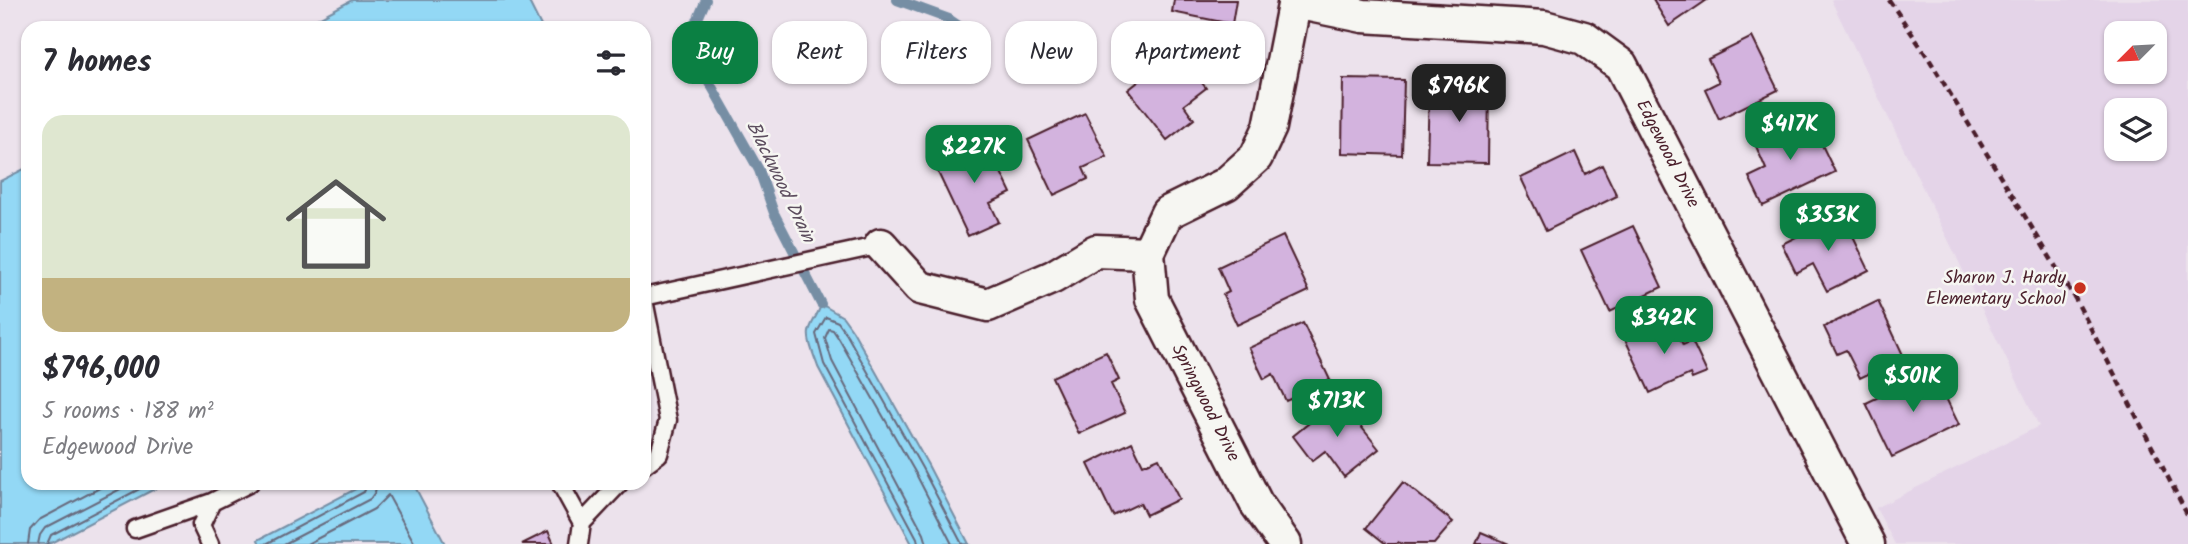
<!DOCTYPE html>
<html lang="en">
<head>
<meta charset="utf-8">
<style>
	body { margin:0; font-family:Kalam,sans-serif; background:#f2f2f3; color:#2b2b33; height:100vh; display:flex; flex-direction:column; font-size:26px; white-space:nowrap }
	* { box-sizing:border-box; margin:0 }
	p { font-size:23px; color:#7c7c81 }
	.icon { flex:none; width:38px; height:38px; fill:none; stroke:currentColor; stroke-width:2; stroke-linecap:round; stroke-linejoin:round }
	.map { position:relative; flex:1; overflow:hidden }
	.panel { position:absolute; left:21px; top:21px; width:630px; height:469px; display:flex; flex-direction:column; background:#fff; border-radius:21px; box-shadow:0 2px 5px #0004 }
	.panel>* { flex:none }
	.guide { position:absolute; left:672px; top:21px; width:665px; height:63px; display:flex; gap:14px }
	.needle { width:46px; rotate:246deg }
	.controls { position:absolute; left:2104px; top:21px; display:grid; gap:14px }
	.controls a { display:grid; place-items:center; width:63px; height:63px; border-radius:14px; background:#fff; box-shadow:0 2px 5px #0004; font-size:35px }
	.price { position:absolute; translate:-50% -60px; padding:0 16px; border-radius:14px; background:#0b8043; color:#fff; font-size:23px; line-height:46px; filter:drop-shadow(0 2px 4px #0008) }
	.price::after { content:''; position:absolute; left:50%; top:42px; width:21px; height:16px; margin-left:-10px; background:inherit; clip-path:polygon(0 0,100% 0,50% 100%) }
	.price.active { background:#222; color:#fff }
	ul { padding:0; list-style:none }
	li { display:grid; align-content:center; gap:14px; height:371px; padding:0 21px }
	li+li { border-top:2px solid #e1e1e2 }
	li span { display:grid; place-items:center; height:217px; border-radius:21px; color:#555 }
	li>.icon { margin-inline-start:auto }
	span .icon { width:126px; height:126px; fill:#fffc; stroke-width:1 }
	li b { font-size:30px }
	h2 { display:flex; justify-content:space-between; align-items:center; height:84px; padding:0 21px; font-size:30px }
	.chip { padding:0 24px; border-radius:21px; background:#fff; box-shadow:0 2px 5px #0004; font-size:24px; line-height:63px }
	.chip.active { background:#0b8043; color:#fff }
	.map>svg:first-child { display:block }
	.built { fill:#e4d4e8; fill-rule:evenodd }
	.water { fill:#93d8f5; stroke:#768ea4; stroke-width:2 }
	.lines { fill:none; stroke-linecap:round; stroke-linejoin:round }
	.shore { stroke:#67697c; stroke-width:2 }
	.stream { stroke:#768ea4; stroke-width:10 }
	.building { fill:#d3b3de; stroke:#4a1f2b; stroke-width:2 }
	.lane-casing { stroke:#4a1f2b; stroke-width:21 }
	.street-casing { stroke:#4a1f2b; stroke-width:37 }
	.path { stroke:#4a1f2b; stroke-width:4.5; stroke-dasharray:7 5; stroke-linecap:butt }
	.lane { stroke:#f6f6f2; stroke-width:16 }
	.street { stroke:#f6f6f2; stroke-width:32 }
	.poi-dot { fill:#c8321e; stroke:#f6f6f2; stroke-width:2.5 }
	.labels { text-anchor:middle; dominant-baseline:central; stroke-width:5; stroke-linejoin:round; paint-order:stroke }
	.street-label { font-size:18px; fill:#4a1f2b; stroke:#f6f6f2 }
	.poi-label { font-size:18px; fill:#4a1f2b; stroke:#f6f6f2; text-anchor:end }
	.water-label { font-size:19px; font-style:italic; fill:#5c4d5e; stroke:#f6f6f2 }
</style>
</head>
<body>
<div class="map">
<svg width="2188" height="544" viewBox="0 0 2188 544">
	<rect width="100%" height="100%" fill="#ece2ec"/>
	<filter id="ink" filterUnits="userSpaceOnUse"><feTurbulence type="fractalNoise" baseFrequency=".0143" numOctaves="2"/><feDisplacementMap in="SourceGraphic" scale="14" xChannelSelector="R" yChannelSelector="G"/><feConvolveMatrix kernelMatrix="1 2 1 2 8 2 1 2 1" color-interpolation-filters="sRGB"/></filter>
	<g filter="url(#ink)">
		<!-- built -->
		<path class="built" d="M1831 0H2188V544H1895L1876 508 2039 426ZM2116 33H2154V72H2116ZM2116 110H2154V149H2116Z"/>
		<!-- water -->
		<path class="water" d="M352 0H528L542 28H300Z
			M28 167V483H166L49 544H0V181Z
			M821 304 843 317 853 331 928 465 969 544H912L818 367C815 357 807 342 809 332 811 322 819 314 821 304Z
			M367 483H413L445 544H260L258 540Z"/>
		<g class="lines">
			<!-- shore -->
			<path class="shore" d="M28 544 30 530 39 520 109 483
				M38 544 40 535 45 528 132 483
				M47 544 51 535 151 483
				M266 544 364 492 368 483
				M284 544 370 499 375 492 377 483
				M307 544 374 509 388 495 415 544
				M918 544 917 538 824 364 816 334 826 317 838 322 847 335 922 468 962 544
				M927 544 924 534 832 361 825 338 829 329 833 330 839 339 915 472 952 544"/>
			<!-- stream -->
			<path class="stream" d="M706 0 690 37 691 50 759 170 774 213 821 304
				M897 0 949 19 975 37"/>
		</g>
		<!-- building -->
		<path class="building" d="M1174 0H1236L1232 24 1172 12Z
			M1653 0H1707L1669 26Z
			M1752 37 1778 90 1719 119 1705 89 1719 82 1708 59Z
			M1177 51 1206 88 1184 105 1194 119 1167 140 1128 90Z
			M1343 79 1404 80 1402 155 1342 153Z
			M1456 82 1489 83 1488 163 1427 162 1429 89 1456 90Z
			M1085 113 1107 157 1083 168 1088 179 1054 195 1028 140Z
			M1809 118 1835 172 1763 206 1749 177 1766 169 1755 144Z
			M985 139 1011 193 990 203 999 222 968 236 934 164Z
			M1575 152 1585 174 1602 165 1617 196 1546 231 1521 178Z
			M1842 214 1869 270 1827 291 1813 264 1796 273 1782 244Z
			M1633 226 1662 287 1610 312 1581 250Z
			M1283 236 1309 291 1237 325 1223 295 1229 292 1218 267Z
			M1878 301 1904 357 1860 378 1846 350 1837 354 1824 327Z
			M1670 318 1683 345 1692 341 1707 373 1692 379 1690 374 1650 393 1625 339Z
			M1303 323 1330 380 1286 401 1273 374 1264 379 1249 348Z
			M1106 352 1119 380 1111 384 1125 413 1079 434 1052 377Z
			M1933 371 1959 425 1892 457 1866 403Z
			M1339 399 1379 449 1344 477 1325 451 1312 461 1293 436Z
			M1132 442 1143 465 1159 458 1179 499 1146 515 1140 503 1113 516 1088 464Z
			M1403 482 1453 522 1434 544H1401L1398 542 1396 544H1386L1366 528Z
			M548 531 554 544H522Z
			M1481 532 1509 544H1476Z"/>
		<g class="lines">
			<!-- lane casing -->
			<g class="lane-casing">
				<path id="lane" d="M644 297 881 245
					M644 300 668 420 659 454 644 465
					M560 483 582 523
					M135 529 212 502
					M210 544 201 525 212 502 250 483
					M579 544 582 523 620 483"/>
			</g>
			<!-- street casing -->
			<g class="street-casing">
				<path id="street" d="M1295 2 1363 16 1544 27 1584 38 1621 65 1868 544
					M881 245 920 288 988 305 1053 277 1096 251 1148 253 1167 213 1226 184 1256 157 1270 127 1295 0
					M1148 253 1152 299 1256 503 1285 544"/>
			</g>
			<!-- path -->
			<path class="path" d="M1889 0 1929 59 2076 300 2188 516"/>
			<!-- lane -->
			<use href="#lane" class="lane"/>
			<!-- street -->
			<use href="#street" class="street"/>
		</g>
	</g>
	<!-- markers -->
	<circle class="poi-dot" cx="2080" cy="288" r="7"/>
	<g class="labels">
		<!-- street labels -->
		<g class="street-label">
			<text transform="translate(1667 154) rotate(63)">Edgewood Drive</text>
			<text transform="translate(1205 403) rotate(63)">Springwood Drive</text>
		</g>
		<!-- poi labels -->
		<g class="poi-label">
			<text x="2066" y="278">Sharon J. Hardy<tspan x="2066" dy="21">Elementary School</tspan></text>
		</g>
		<!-- water labels -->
		<g class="water-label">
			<text transform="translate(780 182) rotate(64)">Blackwood Drain</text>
		</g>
	</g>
</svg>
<div class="controls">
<a><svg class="needle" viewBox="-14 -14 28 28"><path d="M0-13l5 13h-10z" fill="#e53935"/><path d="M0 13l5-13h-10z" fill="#7c7c81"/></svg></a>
<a><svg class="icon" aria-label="layers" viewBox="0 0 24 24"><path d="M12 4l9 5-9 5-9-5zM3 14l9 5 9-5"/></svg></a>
</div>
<b class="price active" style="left:1459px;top:124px">$796K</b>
<b class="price" style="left:1790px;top:162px">$417K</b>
<b class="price" style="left:974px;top:185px">$227K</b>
<b class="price" style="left:1828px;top:253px">$353K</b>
<b class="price" style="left:1664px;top:356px">$342K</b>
<b class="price" style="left:1913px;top:414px">$501K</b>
<b class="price" style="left:1337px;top:439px">$713K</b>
<div class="guide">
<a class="chip active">Buy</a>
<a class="chip">Rent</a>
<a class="chip">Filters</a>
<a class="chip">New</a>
<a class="chip">Apartment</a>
</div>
<section class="panel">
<h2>7 homes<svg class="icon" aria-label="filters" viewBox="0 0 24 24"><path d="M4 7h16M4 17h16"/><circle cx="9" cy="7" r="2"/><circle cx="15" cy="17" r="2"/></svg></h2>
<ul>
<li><span style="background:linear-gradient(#dfe7d0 75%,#c2b280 0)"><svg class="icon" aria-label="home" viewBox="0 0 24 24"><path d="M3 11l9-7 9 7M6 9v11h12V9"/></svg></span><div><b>$796,000</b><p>5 rooms · 188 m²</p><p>Edgewood Drive</p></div></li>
</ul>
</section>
</div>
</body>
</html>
